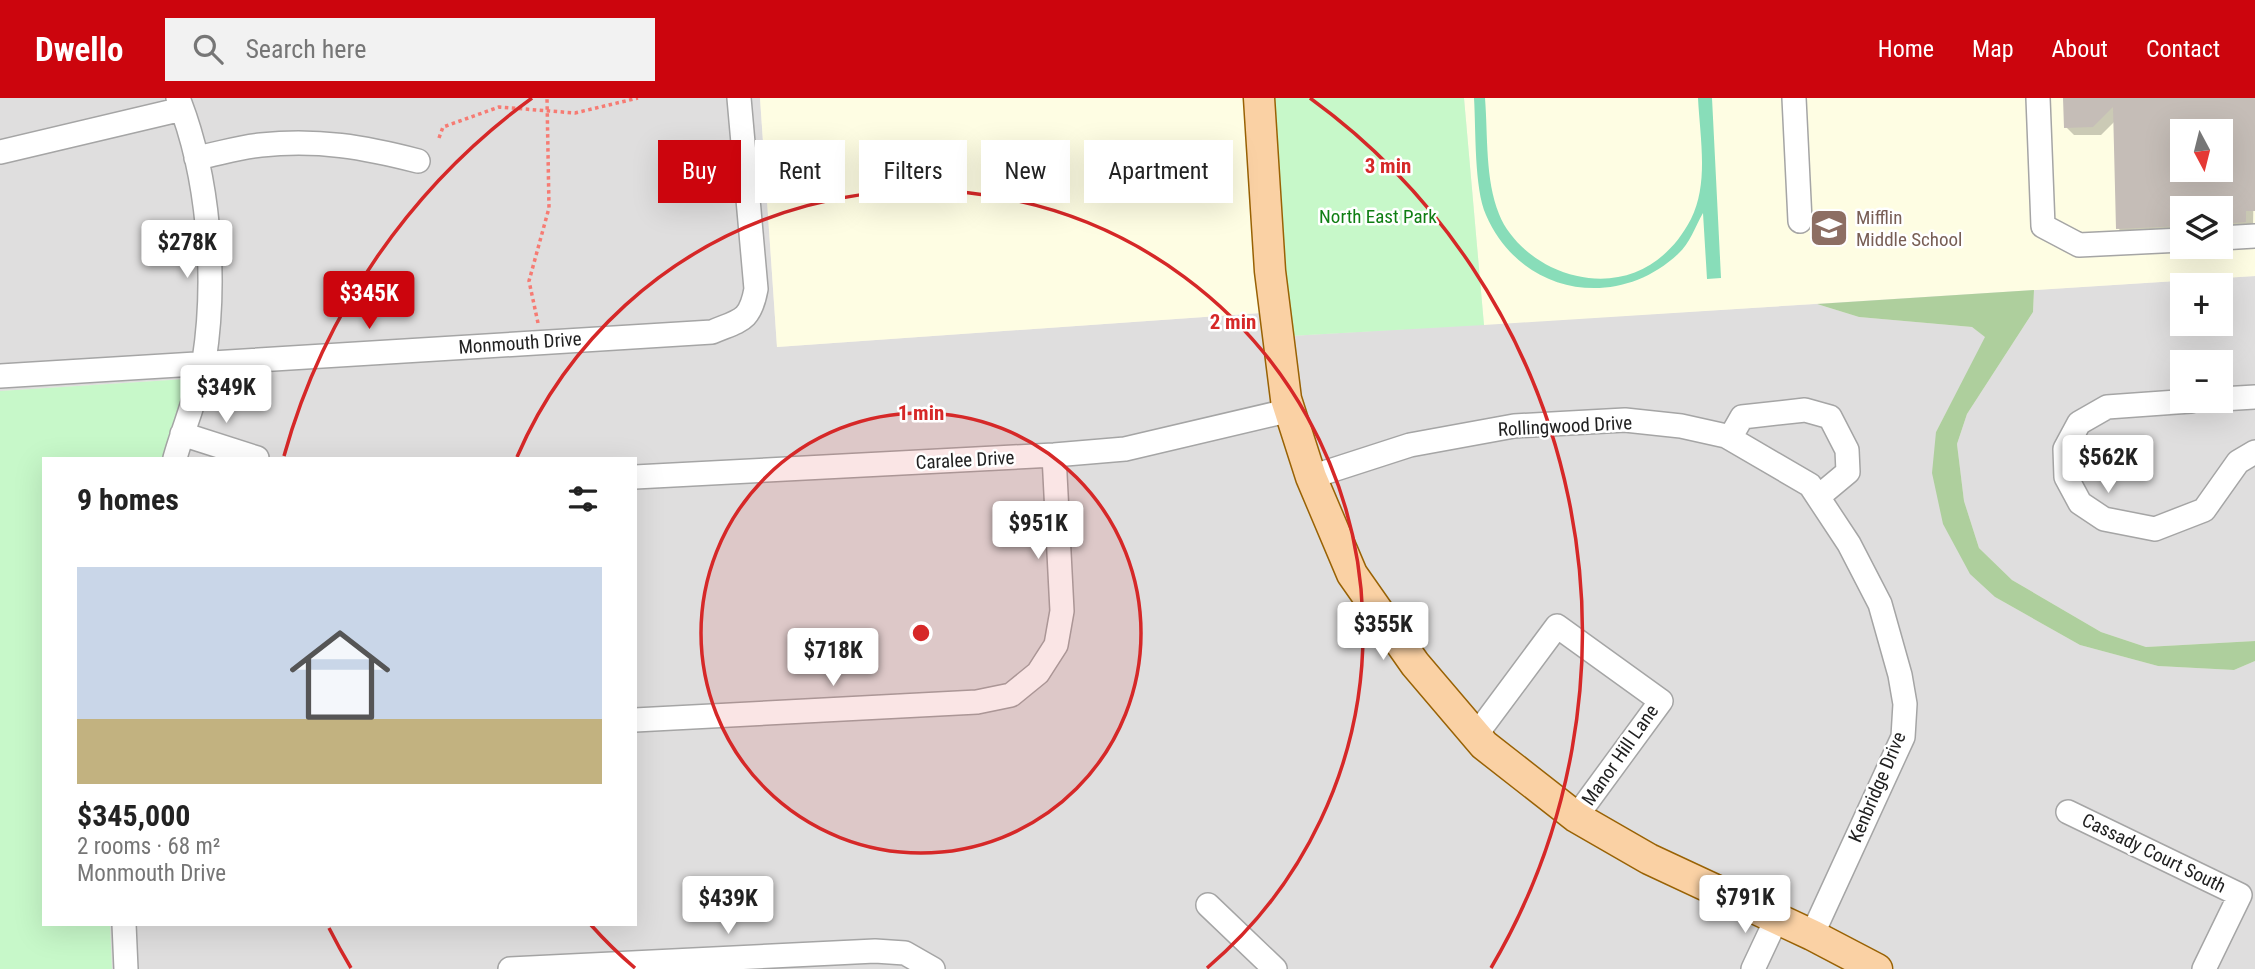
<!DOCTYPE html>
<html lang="en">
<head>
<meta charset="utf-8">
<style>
	body { margin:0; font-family:"Roboto Condensed",sans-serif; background:#f2f2f2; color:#222; height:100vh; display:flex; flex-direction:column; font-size:26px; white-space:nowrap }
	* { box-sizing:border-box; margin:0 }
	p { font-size:23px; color:#767676 }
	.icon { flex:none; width:38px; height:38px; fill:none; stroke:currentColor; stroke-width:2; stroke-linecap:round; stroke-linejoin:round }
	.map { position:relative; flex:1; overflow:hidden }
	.details { position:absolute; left:42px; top:359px; width:595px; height:469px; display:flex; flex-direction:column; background:#fff; border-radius:0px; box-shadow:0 7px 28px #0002 }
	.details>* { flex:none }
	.top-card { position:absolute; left:658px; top:42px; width:665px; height:63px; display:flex; gap:14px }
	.needle { width:46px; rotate:173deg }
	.buttons { position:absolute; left:2170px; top:21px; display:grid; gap:14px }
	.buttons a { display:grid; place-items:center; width:63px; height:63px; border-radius:0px; background:#fff; box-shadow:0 7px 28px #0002; font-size:35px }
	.price { position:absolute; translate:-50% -60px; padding:0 16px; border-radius:7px; background:#fff; color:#222; font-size:23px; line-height:46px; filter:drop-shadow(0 2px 4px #0008) }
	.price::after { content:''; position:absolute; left:50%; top:42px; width:21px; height:16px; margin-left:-10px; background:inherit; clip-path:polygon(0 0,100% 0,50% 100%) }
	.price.active { background:#cc050d; color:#fff }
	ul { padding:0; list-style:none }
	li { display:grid; align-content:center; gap:14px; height:371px; padding:0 35px }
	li+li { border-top:2px solid #e0e0e0 }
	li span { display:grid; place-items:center; height:217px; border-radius:0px; color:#555 }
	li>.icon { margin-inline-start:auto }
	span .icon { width:126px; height:126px; fill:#fffc; stroke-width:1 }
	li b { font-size:30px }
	h2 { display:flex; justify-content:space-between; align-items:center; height:84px; padding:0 35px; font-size:30px }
	.chip { padding:0 24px; border-radius:0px; background:#fff; box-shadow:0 7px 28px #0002; font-size:24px; line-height:63px }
	.chip.active { background:#cc050d; color:#fff }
	header { display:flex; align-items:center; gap:42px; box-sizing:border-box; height:98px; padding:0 35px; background:#cc050d; color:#fff }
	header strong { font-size:33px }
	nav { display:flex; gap:38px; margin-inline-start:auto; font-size:24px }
	.search { width:490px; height:63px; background:#f2f2f2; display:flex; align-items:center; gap:18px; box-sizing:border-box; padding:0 24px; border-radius:0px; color:#767676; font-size:26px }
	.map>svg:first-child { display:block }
	.residential { fill:#dfdede; fill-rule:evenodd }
	.education { fill:#fefde3; fill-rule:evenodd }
	.forest { fill:#aecf9d }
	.park { fill:#c7f8c9 }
	.pitch { fill:#88ddb9 }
	.shadow { fill:#0003; fill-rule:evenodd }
	.building { fill:#c5bdb7; fill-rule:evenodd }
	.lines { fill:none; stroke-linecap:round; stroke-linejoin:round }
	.minor-casing { stroke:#a5a5a5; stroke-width:26 }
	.major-casing { stroke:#996204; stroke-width:33 }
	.path { stroke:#f67b73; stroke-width:3.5; stroke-dasharray:3.5 3.5; stroke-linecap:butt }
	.minor { stroke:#fff; stroke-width:23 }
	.major { stroke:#fad1a4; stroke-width:30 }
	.ring { fill:none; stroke:#d62828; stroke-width:3.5 }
	.labels { text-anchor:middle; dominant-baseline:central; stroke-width:5; stroke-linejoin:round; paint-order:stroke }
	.park-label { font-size:19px; fill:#0f7e13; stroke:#fff }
	.education-label { font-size:19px; fill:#785e54; stroke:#fff; text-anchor:start }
	.street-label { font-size:19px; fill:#212121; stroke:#fff }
	.centre { fill:#d62828; stroke:#fff; stroke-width:3.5 }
	.ring-label { font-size:21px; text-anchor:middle; font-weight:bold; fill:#d62828; stroke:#fff; stroke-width:5; stroke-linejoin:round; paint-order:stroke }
</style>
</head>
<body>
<header>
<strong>Dwello</strong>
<div class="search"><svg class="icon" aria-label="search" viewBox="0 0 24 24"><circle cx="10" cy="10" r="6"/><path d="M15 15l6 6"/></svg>Search here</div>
<nav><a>Home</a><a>Map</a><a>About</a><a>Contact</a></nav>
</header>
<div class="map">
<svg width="2255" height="871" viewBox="0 0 2255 871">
	<rect width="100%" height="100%" fill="#f1ede7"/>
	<!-- residential -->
	<path class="residential" d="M0 0H760L777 249 1261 215 1290 238 1817 206 1859 219 1972 229 1986 239 1936 334 1995 499 2080 547 2158 568 2234 572 2255 563V871H112L110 826H635V360H166L186 281 0 293Z
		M2255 178V543L2146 549 2101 534 2012 482 1979 450 1964 403 1957 346 1967 316 2033 214 2034 192ZM2182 187H2221V226H2182ZM2182 264H2221V303H2182Z"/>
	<!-- education -->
	<path class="education" d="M760 0H1246L1261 215 777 249Z
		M1464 0H2255V178L1484 227ZM2182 33H2221V72H2182ZM2182 110H2221V149H2182Z"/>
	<!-- forest -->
	<path class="forest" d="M2034 192 2033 214 1967 316 1957 346 1964 403 1979 450 2012 482 2101 534 2146 549 2255 543V563L2234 572 2158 568 2080 547 1995 499 1970 476 1943 426 1932 375 1936 334 1985 239 1972 229 1859 219 1817 206Z"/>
	<!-- park -->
	<path class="park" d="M1275 0H1464L1484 227 1290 238Z
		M186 281 166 360H44V826H110L112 871H0V293Z"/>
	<!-- pitch -->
	<path class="pitch" d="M1474 0H1485C1488 38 1485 81 1499 116 1508 139 1529 158 1551 169 1607 195 1662 177 1691 121 1709 85 1700 40 1698 0H1712L1721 180 1707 181 1703 115C1695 129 1690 145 1678 156 1616 214 1520 196 1486 117 1474 90 1476 32 1474 0Z"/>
	<!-- shadow -->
	<path class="shadow" d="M2065 0H2255L2253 132 2221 136V110H2182V137L2125 138 2118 130 2115 23 2101 37H2074L2066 29ZM2182 33H2221V72H2182Z"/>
	<!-- building -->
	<path class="building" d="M2063 0H2255V113H2246V124L2221 126V110H2182V128L2116 131 2113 9 2093 29 2064 30ZM2182 33H2221V72H2182Z"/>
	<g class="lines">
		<!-- minor casing -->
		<g class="minor-casing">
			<path id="minor" d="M1794 0 1800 123
				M2038 0 2043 128 2079 147 2182 142
				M0 54 182 11
				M196 60C218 56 239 49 261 47 318 41 364 49 418 63
				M2221 140 2255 138
				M0 278 712 234C740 222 750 224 756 191L739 0
				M2221 301 2255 299
				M2191 303 2107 309 2079 325 2065 351 2066 379 2080 405 2104 421 2155 431 2204 412 2238 364 2255 354
				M182 336 257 360
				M1730 340 1742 319 1805 312 1830 319 1847 352 1848 374 1818 399
				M175 360C183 331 199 293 204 263 217 180 209 78 178 0
				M635 379 1054 357 1125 351 1291 312
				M1311 379 1410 347 1514 328 1625 322 1681 328 1726 338 1810 387 1849 446 1880 506 1900 577 1905 606 1903 639 1812 837
				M635 622 977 604 1011 597 1038 575 1056 547 1062 513 1054 357
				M1476 637 1557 528 1661 603 1576 719
				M2068 714 2240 797 2204 871
				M1208 807 1275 871
				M124 826 126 871
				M510 871 875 853 905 855 933 871
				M1753 871 1776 822"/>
		</g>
		<!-- major casing -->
		<g class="major-casing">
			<path id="major" d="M1259 0 1270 173 1286 301 1311 379 1352 476 1415 566 1484 647 1576 719 1649 761 1812 837 1877 871"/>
		</g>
		<!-- path -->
		<path class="path" d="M439 40 443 29 499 9 575 15 638 0
			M538 225 529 183 549 110 547 0"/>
		<!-- minor -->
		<use href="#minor" class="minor"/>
		<!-- major -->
		<use href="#major" class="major"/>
	</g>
	<!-- distance rings -->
	<circle cx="921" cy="535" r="220" fill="#d62828" fill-opacity=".12"/>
	<g class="ring">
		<circle cx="921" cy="535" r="220"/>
		<path d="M635 870A441 441 0 0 1 591 827M517 359A441 441 0 1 1 1207 870"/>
		<path d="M351 870A661 661 0 0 1 329 830M284 358A661 661 0 0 1 532 0M1310 0A661 661 0 0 1 1491 870"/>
	</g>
	<!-- icons -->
	<defs>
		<g id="school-square" transform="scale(2.0125)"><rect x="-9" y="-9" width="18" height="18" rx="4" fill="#8d6e63" stroke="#fff"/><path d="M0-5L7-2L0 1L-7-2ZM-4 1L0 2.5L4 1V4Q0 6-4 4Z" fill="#fff"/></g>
	</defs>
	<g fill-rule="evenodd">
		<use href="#school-square" x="1829" y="130"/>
	</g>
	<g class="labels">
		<!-- park labels -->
		<g class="park-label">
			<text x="1378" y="118">North East Park</text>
		</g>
		<!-- education labels -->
		<g class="education-label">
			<text x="1856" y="119">Mifflin<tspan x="1856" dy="22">Middle School</tspan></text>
		</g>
		<!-- street labels -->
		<g class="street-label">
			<text transform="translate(520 245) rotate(-4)">Monmouth Drive</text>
			<text transform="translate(1565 328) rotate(-3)">Rollingwood Drive</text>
			<text transform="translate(965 362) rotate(-3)">Caralee Drive</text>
			<text transform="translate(1620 657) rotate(-55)">Manor Hill Lane</text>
			<text transform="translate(1877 689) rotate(-67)">Kenbridge Drive</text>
			<text transform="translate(2154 755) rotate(26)">Cassady Court South</text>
		</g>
	</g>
	<circle cx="921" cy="535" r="10" class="centre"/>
	<g class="ring-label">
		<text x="1388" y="75">3 min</text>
		<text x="1233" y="231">2 min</text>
		<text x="921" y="322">1 min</text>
	</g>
</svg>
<div class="buttons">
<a><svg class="needle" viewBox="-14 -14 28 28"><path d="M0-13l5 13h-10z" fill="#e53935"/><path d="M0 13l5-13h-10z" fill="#767676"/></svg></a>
<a><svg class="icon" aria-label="layers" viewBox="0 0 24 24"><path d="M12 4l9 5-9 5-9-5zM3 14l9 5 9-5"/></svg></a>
<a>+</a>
<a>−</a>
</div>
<b class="price" style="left:187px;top:182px">$278K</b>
<b class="price active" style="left:369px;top:233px">$345K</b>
<b class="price" style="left:226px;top:327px">$349K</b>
<b class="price" style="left:2108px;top:397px">$562K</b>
<b class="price" style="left:1038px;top:463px">$951K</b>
<b class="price" style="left:1383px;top:564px">$355K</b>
<b class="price" style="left:833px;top:590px">$718K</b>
<b class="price" style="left:1745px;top:837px">$791K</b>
<b class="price" style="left:728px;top:838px">$439K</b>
<div class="top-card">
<a class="chip active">Buy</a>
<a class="chip">Rent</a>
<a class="chip">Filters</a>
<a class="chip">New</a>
<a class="chip">Apartment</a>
</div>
<section class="details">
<h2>9 homes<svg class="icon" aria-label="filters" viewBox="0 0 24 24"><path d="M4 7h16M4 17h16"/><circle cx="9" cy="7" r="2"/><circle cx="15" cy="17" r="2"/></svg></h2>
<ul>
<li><span style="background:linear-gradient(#c9d6e8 70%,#c2b280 0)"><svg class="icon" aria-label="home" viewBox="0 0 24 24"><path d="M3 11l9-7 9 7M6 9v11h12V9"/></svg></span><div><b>$345,000</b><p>2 rooms · 68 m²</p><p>Monmouth Drive</p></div></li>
</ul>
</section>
</div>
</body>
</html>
